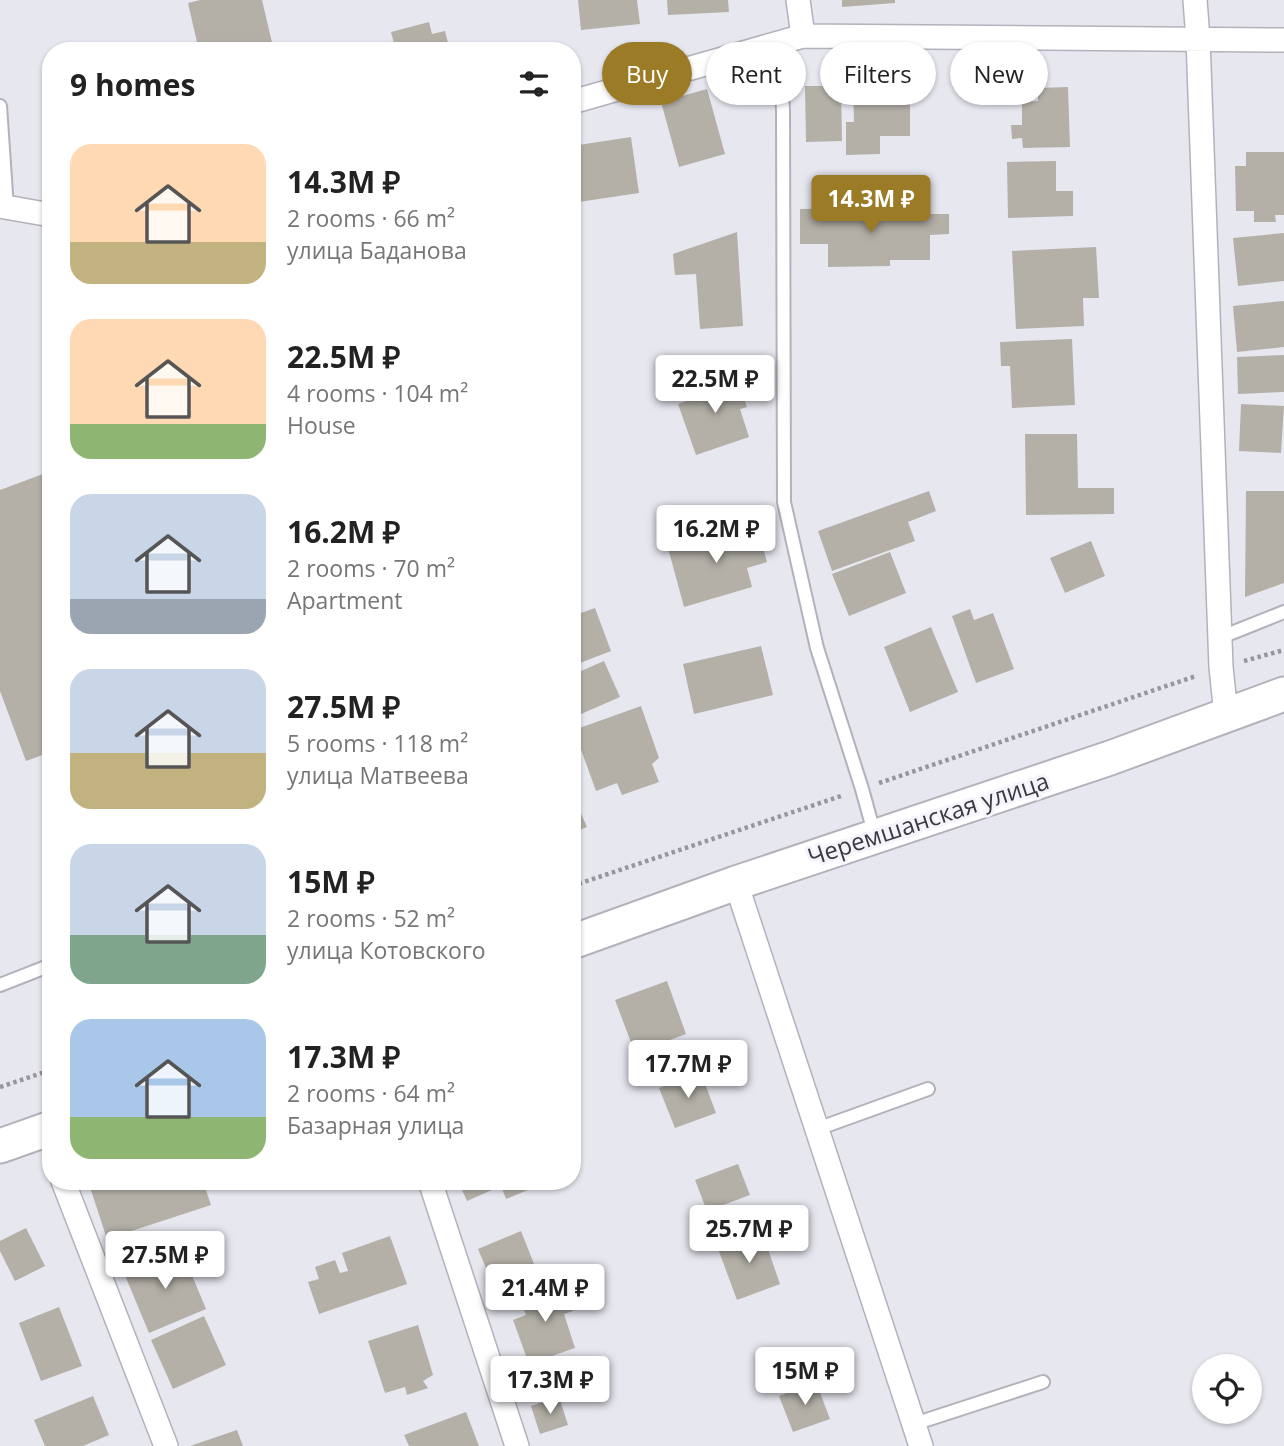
<!DOCTYPE html>
<html lang="en">
<head>
<meta charset="utf-8">
<style>
	body { margin:0; font-family:"Open Sans",sans-serif; background:#f6f6f6; color:#222; height:100vh; display:flex; flex-direction:column; font-size:26px; white-space:nowrap }
	* { box-sizing:border-box; margin:0 }
	p { font-size:23px; color:#767676 }
	.icon { flex:none; width:38px; height:38px; fill:none; stroke:currentColor; stroke-width:2; stroke-linecap:round; stroke-linejoin:round }
	.map { position:relative; flex:1; overflow:hidden }
	.drawer { position:absolute; left:42px; top:42px; width:539px; height:1148px; display:flex; flex-direction:column; background:#fff; border-radius:28px; box-shadow:0 2px 5px #0004 }
	.drawer>* { flex:none }
	.banner { position:absolute; left:602px; top:42px; width:576px; height:63px; display:flex; gap:14px }
	.fabs { position:absolute; left:1192px; top:1354px; display:grid; gap:14px }
	.fabs a { display:grid; place-items:center; width:70px; height:70px; border-radius:50%; background:#fff; box-shadow:0 2px 5px #0004; font-size:35px }
	.price { position:absolute; translate:-50% -60px; padding:0 16px; border-radius:7px; background:#fff; color:#222; font-size:23px; line-height:46px; filter:drop-shadow(0 2px 4px #0008) }
	.price::after { content:''; position:absolute; left:50%; top:42px; width:21px; height:16px; margin-left:-10px; background:inherit; clip-path:polygon(0 0,100% 0,50% 100%) }
	.price.on { background:#9c7b26; color:#fff }
	ul { padding:0; list-style:none }
	li { display:flex; align-items:center; gap:21px; height:175px; padding:0 28px }
	li span { display:grid; place-items:center; flex:none; width:196px; height:140px; border-radius:21px; color:#555 }
	li>.icon { margin-inline-start:auto }
	span .icon { width:84px; height:84px; fill:#fffc; stroke-width:1 }
	li b { font-size:30px }
	h2 { display:flex; justify-content:space-between; align-items:center; height:84px; padding:0 28px; font-size:30px }
	.pill { padding:0 24px; border-radius:32px; background:#fff; box-shadow:0 2px 5px #0004; font-size:24px; line-height:63px }
	.pill.on { background:#9c7b26; color:#fff }
	.map>svg:first-child { display:block }
	.building { fill:#b4b0a8 }
	.lines { fill:none; stroke-linecap:round; stroke-linejoin:round }
	.service-casing { stroke:#b3b2bb; stroke-width:16 }
	.minor-casing { stroke:#b3b2bb; stroke-width:26 }
	.secondary-casing { stroke:#b3b2bb; stroke-width:37 }
	.path { stroke:#96969c; stroke-width:4.5; stroke-dasharray:3.5 3.5; stroke-linecap:butt }
	.service { stroke:#fff; stroke-width:12 }
	.minor { stroke:#fff; stroke-width:23 }
	.secondary { stroke:#fff; stroke-width:33 }
	.labels { text-anchor:middle; dominant-baseline:central; stroke-width:6; stroke-linejoin:round; paint-order:stroke }
	.street-label { font-size:24px; fill:#3b3a3e; stroke:#f5f4fd }
</style>
</head>
<body>
<div class="map">
<svg width="1284" height="1446" viewBox="0 0 1284 1446">
	<rect width="100%" height="100%" fill="#e7e7f0"/>
	<!-- building -->
	<path class="building" d="M200 0H262L274 51H199L188 3Z
		M578 0H637L640 24 581 30Z
		M667 0H728L729 12 668 15Z
		M842 0H895V3L842 7Z
		M429 22 432 34 445 31 450 51H396L391 32Z
		M805 86H841L842 141 806 142Z
		M853 87H910V136H880V154L846 155V122H854Z
		M1068 87 1070 147 1023 148 1022 138 1012 139 1011 125H1022V102L1038 101V88Z
		M707 89 725 154 679 167 661 102Z
		M631 137 639 193 572 203V146Z
		M1246 152H1284V215H1275L1276 222H1254V211H1236L1235 166H1246Z
		M1056 161V191H1073V216L1008 218 1007 162Z
		M891 208V214H949V234L930 235V260H890V266L828 267V244H800V209Z
		M737 232 743 326 700 329 696 274 675 275 673 254Z
		M1284 233V281L1238 286 1233 238Z
		M1096 247 1099 298H1083L1084 326 1016 329 1012 251Z
		M1284 301V347L1237 352 1233 306Z
		M1072 339 1075 405 1012 408 1010 366H1001L1000 342Z
		M1284 355V392L1238 394 1237 357Z
		M715 375 719 384 737 378 747 407 740 409 749 437 696 455 678 404 696 398 692 384Z
		M1241 404 1284 406 1281 453 1239 451Z
		M1025 434H1077L1078 488H1114V514L1026 515Z
		M51 471V752L26 761 0 691V490Z
		M929 491 936 511 908 522 915 541 832 571 818 531Z
		M1246 491H1284V583L1245 597Z
		M731 530 733 537 758 530 767 562 747 568 752 587 684 607 668 548Z
		M1091 541 1105 576 1065 593 1050 558Z
		M890 552 906 593 849 616 832 574Z
		M595 608 611 651 572 666V616Z
		M970 609 974 620 993 613 1014 669 976 683 952 616Z
		M931 627 958 692 910 712 884 647Z
		M761 646 773 695 694 714 683 664Z
		M604 661 620 697 572 718V675Z
		M641 706 659 758 652 764 659 782 622 795 617 783 596 791 574 730Z
		M572 793 587 827 572 833Z
		M667 981 686 1034 635 1053 615 1000Z
		M701 1073 716 1113 675 1128 659 1088Z
		M738 1164 750 1195 707 1211 695 1180Z
		M88 1181H203L211 1205 107 1239Z
		M458 1181H526L530 1189 506 1199 501 1186 467 1201Z
		M26 1228 45 1266 15 1281 0 1251V1241Z
		M761 1229 780 1284 737 1300 717 1246Z
		M521 1231 538 1274 496 1292 478 1249Z
		M390 1236 407 1284 319 1314 308 1282 319 1279 315 1267 335 1260 340 1273 348 1271 342 1253Z
		M181 1249 206 1309 149 1333 124 1273Z
		M563 1283 573 1311 564 1314 575 1348 529 1364 513 1320 526 1315 520 1299Z
		M59 1307 82 1366 41 1381 19 1323Z
		M204 1316 226 1365 173 1389 151 1340Z
		M418 1325 433 1375 423 1381 428 1388 407 1395 405 1387 385 1393 368 1341Z
		M816 1382 830 1419 793 1432 779 1396Z
		M93 1396 109 1435 83 1446H45L34 1420Z
		M559 1397 568 1425 540 1434 531 1406Z
		M466 1412 479 1446H409L404 1435Z
		M237 1430 243 1446H190Z"/>
	<g class="lines">
		<!-- service casing -->
		<g class="service-casing">
			<path id="service" d="M795 43 784 52 781 69 783 112 784 502 817 648 862 789 875 836
				M0 106 7 208
				M1219 638 1284 612
				M0 985 51 965
				M817 1129 928 1089
				M914 1424 1043 1382"/>
		</g>
		<!-- minor casing -->
		<g class="minor-casing">
			<path id="minor" d="M798 0 803 36
				M1195 0 1198 39 1221 667 1226 715
				M572 102 803 36 1284 40
				M0 206 51 215
				M736 883 921 1446
				M63 1181 166 1446
				M430 1181 517 1446"/>
		</g>
		<!-- secondary casing -->
		<g class="secondary-casing">
			<path id="secondary" d="M572 942 736 883 1110 758 1284 694
				M0 1146 51 1128"/>
		</g>
		<!-- path -->
		<path class="path" d="M1244 661 1284 650
			M879 783 1196 676
			M572 886 844 795
			M0 1087 51 1070"/>
		<!-- service -->
		<use href="#service" class="service"/>
		<!-- minor -->
		<use href="#minor" class="minor"/>
		<!-- secondary -->
		<use href="#secondary" class="secondary"/>
	</g>
	<g class="labels">
		<!-- street labels -->
		<g class="street-label">
			<text transform="translate(928 818) rotate(-18)">Черемшанская улица</text>
		</g>
	</g>
</svg>
<div class="fabs">
<a><svg class="icon" aria-label="locate" viewBox="0 0 24 24"><circle cx="12" cy="12" r="6"/><path d="M12 2v4M12 18v4M2 12h4M18 12h4"/></svg></a>
</div>
<b class="price on" style="left:871px;top:235px">14.3M ₽</b>
<b class="price" style="left:715px;top:415px">22.5M ₽</b>
<b class="price" style="left:716px;top:565px">16.2M ₽</b>
<b class="price" style="left:688px;top:1100px">17.7M ₽</b>
<b class="price" style="left:749px;top:1265px">25.7M ₽</b>
<b class="price" style="left:165px;top:1291px">27.5M ₽</b>
<b class="price" style="left:545px;top:1324px">21.4M ₽</b>
<b class="price" style="left:805px;top:1407px">15M ₽</b>
<b class="price" style="left:550px;top:1416px">17.3M ₽</b>
<div class="banner">
<a class="pill on">Buy</a>
<a class="pill">Rent</a>
<a class="pill">Filters</a>
<a class="pill">New</a>
</div>
<section class="drawer">
<h2>9 homes<svg class="icon" aria-label="filters" viewBox="0 0 24 24"><path d="M4 7h16M4 17h16"/><circle cx="9" cy="7" r="2"/><circle cx="15" cy="17" r="2"/></svg></h2>
<ul>
<li><span style="background:linear-gradient(#ffd9b3 70%,#c2b280 0)"><svg class="icon" aria-label="home" viewBox="0 0 24 24"><path d="M3 11l9-7 9 7M6 9v11h12V9"/></svg></span><div><b>14.3M ₽</b><p>2 rooms · 66 m²</p><p>улица Баданова</p></div></li>
<li><span style="background:linear-gradient(#ffd9b3 75%,#8fb573 0)"><svg class="icon" aria-label="home" viewBox="0 0 24 24"><path d="M3 11l9-7 9 7M6 9v11h12V9"/></svg></span><div><b>22.5M ₽</b><p>4 rooms · 104 m²</p><p>House</p></div></li>
<li><span style="background:linear-gradient(#c9d6e8 75%,#9aa5b1 0)"><svg class="icon" aria-label="home" viewBox="0 0 24 24"><path d="M3 11l9-7 9 7M6 9v11h12V9"/></svg></span><div><b>16.2M ₽</b><p>2 rooms · 70 m²</p><p>Apartment</p></div></li>
<li><span style="background:linear-gradient(#c9d6e8 60%,#c2b280 0)"><svg class="icon" aria-label="home" viewBox="0 0 24 24"><path d="M3 11l9-7 9 7M6 9v11h12V9"/></svg></span><div><b>27.5M ₽</b><p>5 rooms · 118 m²</p><p>улица Матвеева</p></div></li>
<li><span style="background:linear-gradient(#c9d6e8 65%,#7fa58c 0)"><svg class="icon" aria-label="home" viewBox="0 0 24 24"><path d="M3 11l9-7 9 7M6 9v11h12V9"/></svg></span><div><b>15M ₽</b><p>2 rooms · 52 m²</p><p>улица Котовского</p></div></li>
<li><span style="background:linear-gradient(#a9c7e8 70%,#8fb573 0)"><svg class="icon" aria-label="home" viewBox="0 0 24 24"><path d="M3 11l9-7 9 7M6 9v11h12V9"/></svg></span><div><b>17.3M ₽</b><p>2 rooms · 64 m²</p><p>Базарная улица</p></div></li>
</ul>
</section>
</div>
</body>
</html>
